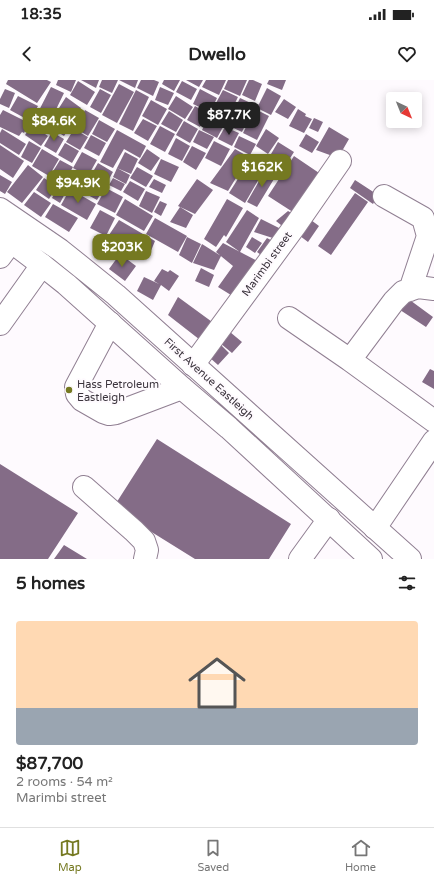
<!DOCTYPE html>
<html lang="en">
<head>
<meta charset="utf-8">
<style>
	body { margin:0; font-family:"Varela Round",sans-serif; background:#f6f6f6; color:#222; height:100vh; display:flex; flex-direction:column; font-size:15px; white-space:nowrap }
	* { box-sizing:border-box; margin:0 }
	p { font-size:13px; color:#767676 }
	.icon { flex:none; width:22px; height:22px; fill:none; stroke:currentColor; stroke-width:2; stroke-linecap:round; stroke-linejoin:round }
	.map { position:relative; height:479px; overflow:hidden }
	.panel { display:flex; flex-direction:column; background:#fff; flex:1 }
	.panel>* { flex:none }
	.needle { width:26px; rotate:137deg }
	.fabs { position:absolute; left:386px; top:12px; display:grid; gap:8px }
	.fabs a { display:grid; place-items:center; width:36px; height:36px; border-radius:4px; background:#fff; box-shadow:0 2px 10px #0003; font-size:20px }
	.price { position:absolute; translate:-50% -34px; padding:0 9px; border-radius:8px; background:#757921; color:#fff; font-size:13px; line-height:26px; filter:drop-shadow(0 1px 2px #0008) }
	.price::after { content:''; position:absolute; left:50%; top:24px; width:12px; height:9px; margin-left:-6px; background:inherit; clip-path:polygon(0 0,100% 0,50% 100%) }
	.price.selected { background:#222; color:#fff }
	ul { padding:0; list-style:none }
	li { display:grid; align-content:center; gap:8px; height:212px; padding:0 16px }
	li+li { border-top:1px solid #e0e0e0 }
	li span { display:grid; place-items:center; height:124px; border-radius:4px; color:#555 }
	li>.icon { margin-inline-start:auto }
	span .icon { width:72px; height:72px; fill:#fffc; stroke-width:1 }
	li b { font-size:17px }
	h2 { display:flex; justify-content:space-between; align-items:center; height:48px; padding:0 16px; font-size:17px }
	.status { display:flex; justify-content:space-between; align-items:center; height:28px; padding:0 20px; background:#fff; direction:ltr }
	.status svg { height:11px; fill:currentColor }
	header { display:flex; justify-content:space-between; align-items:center; height:52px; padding:0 16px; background:#fff; font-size:18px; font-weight:800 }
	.dock { display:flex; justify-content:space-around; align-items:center; height:56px; border-top:1px solid #e0e0e0; background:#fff; font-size:11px; color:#767676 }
	.dock a { display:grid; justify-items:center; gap:2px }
	.dock .selected { color:#757921 }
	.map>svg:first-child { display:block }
	.building { fill:#846c87 }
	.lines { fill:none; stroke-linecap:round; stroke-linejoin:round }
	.minor-casing { stroke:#907f92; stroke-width:24 }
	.major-casing { stroke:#907f92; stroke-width:24 }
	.minor { stroke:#fff; stroke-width:22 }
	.major { stroke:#fff; stroke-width:22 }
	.poi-dot { fill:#757921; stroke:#fefafe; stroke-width:1.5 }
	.labels { text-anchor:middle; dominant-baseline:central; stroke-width:4; stroke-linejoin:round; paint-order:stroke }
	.street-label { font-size:11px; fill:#3b343d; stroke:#fefafe }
	.poi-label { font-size:11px; fill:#3b343d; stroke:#fefafe; text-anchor:start }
</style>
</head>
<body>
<div class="status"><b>18:35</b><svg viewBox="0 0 49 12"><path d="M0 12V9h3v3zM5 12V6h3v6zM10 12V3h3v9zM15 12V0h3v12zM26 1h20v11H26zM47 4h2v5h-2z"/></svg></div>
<header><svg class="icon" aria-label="back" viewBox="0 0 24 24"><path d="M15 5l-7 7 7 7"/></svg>Dwello<svg class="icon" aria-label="heart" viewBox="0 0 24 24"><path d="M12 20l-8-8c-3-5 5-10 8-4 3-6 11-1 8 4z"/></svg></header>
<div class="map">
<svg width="434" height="479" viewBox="0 0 434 479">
	<rect width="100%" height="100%" fill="#fefafe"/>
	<!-- building -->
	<path class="building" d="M8 0H47L51 2 37 23 6 4Z
		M58 0H76L71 12 56 5Z
		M81 0H99L96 8Z
		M102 0H118L112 13 99 7Z
		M119 0H138L135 8Z
		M141 0H154L159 2 153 16 137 8Z
		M164 0H180L174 11 162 4Z
		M186 0H203L199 7Z
		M206 0H226L219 15 202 7Z
		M228 0H247L240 16 224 9Z
		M249 0H253L262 4 255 21 242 15Z
		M269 0H286L282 10 267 4Z
		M78 1 95 12 87 25 70 15Z
		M182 1 197 9 191 20 176 12Z
		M119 4 134 12 117 43 102 35Z
		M51 7 64 13 47 48 33 42Z
		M160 7 174 13 168 25 155 20Z
		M267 8 281 16 271 35 257 28Z
		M5 9 15 13 9 28 0 24V19Z
		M100 9 111 15 101 33 90 27Z
		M200 9 217 18 210 32 193 24Z
		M136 10 149 17 133 51 119 44Z
		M223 10 238 17 231 31 216 23Z
		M18 16 38 26 30 41 10 30Z
		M176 16 193 27 185 39 168 29Z
		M66 17 81 28 74 39 59 28Z
		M240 18 255 25 242 52 227 45Z
		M284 19 296 27 288 39 275 32Z
		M151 20 167 29 158 45 142 36Z
		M215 25 230 34 217 58 202 50Z
		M195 26 207 33 200 47 187 40Z
		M255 29 269 36 257 60 243 53Z
		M298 29 306 34 305 36 312 39 304 53 289 46Z
		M3 30 29 43 24 53 22 52 19 56 0 47V35Z
		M85 30 99 38 88 56 75 48Z
		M58 31 74 41 64 56 48 46Z
		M169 31 183 40 176 52 161 44Z
		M314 38 323 42 318 52 309 48Z
		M143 39 157 46 148 61 134 53Z
		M99 40 115 49 107 62 92 54Z
		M184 41 198 49 190 63 176 55Z
		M32 45 48 56 41 66 25 55Z
		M160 46 175 54 165 72 150 64Z
		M225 47 239 53 232 66 218 59Z
		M329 47 349 59 338 78 316 70Z
		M2 49 26 64 19 75 0 63V53Z
		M74 49 88 57 80 70 66 62Z
		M266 49 279 58 268 74 256 66Z
		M117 50 146 66 140 78 124 69 113 88 100 82Z
		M199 50 214 57 207 69 193 62Z
		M52 52 64 59 56 73 44 66Z
		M306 54 319 62 312 73 299 66Z
		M91 55 106 63 99 76 84 68Z
		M239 56 256 64 250 75 234 67Z
		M176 58 190 66 182 81 168 74Z
		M29 61 41 68 32 83 21 77Z
		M214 61 230 69 221 86 205 78Z
		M278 62 294 72 280 94 264 86Z
		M65 63 79 71 72 83 58 75Z
		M0 65 24 81 13 98 0 89Z
		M192 66 206 73 196 90 183 82Z
		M42 69 59 79 49 96 32 86Z
		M147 69 160 78 151 91 138 83Z
		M235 69 249 77 228 111 210 103Z
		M82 72 97 80 88 96 73 88Z
		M125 72 138 79 131 94 117 88Z
		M294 76 325 97 299 136 268 116Z
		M161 79 179 87 171 102 154 94Z
		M60 80 73 87 65 101 52 93Z
		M98 83 113 92 97 120 86 114 94 99 90 97Z
		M248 83 263 92 245 123 229 113Z
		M28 85 43 97 22 123 7 112Z
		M137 87 153 96 146 107 130 98Z
		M117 88 130 95 126 104 113 97Z
		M266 89 277 94 257 127 247 122Z
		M73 90 92 100 85 113 66 104Z
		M0 95 12 102 5 114 0 111Z
		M44 98 57 106 49 119 36 110Z
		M113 98 125 104 121 111 109 105Z
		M154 99 166 105 162 113 149 107Z
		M197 99 213 110 195 134 178 126Z
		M355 100 378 115 373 124 350 108Z
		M130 101 145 109 138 121 123 112Z
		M60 103 68 108 60 123 52 118Z
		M106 108 123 117 115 133 97 124Z
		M70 109 96 124 87 140 61 125Z
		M146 111 160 117 152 133 139 126Z
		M34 112 51 123 41 137 24 125Z
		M355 113 368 122 331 175 318 166Z
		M125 119 153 136 144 151 116 135Z
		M227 119 243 128 226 157 224 155 216 167 204 159Z
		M160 121 167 124 161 136 154 132Z
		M53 124 78 138 69 152 45 137Z
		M180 127 193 135 186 148 170 142Z
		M100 130 115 138 106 156 90 148Z
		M247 130 259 138 240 172 226 162Z
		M288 131 297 136 286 149 276 141Z
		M307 137 319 146 308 162 296 153Z
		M155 138 187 156 178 172 146 154Z
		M261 139 285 151 279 160 254 152Z
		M119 140 155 161 148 178 107 158Z
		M187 157 201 164 192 183 179 175Z
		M252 157 262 163 255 173 246 167Z
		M267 158 278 164 265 178 257 172Z
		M223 163 263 184 239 220 218 207 233 186 216 172Z
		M202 164 221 176 214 190 193 183Z
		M120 174 136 186 125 201 109 189Z
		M201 188 214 195 209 207 195 201Z
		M162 189 168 192 170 190 179 196 169 211 161 205 153 220 137 211 144 197 159 204 154 201Z
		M403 215 433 237 426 247 394 226Z
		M178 217 219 247 204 263 168 235Z
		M230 252 242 262 232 273 220 263Z
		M221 265 229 273 218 285 209 277Z
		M430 289 434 291V309L422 302Z
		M157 359 291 444 269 479H195L113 428Z
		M0 384 78 433 48 479H0Z
		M64 465 87 479H54Z"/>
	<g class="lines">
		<!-- minor casing -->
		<g class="minor-casing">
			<path id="minor" d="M384 116 423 138 428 156 410 210
				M0 177 11 162
				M289 238 350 280 394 221 403 212 418 207 434 209
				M110 243 76 307 77 314 82 320 103 332 109 334 116 333 182 308
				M0 244 42 185
				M350 280 434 341
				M193 285 295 146 340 81
				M84 407 134 451 144 461 147 470 145 479
				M375 448 434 361
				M300 479 329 439"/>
		</g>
		<!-- major casing -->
		<g class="major-casing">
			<path id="major" d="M0 129 60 170 116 215 410 479
				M0 153 42 185 66 204 182 308 229 348 371 479"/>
		</g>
		<!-- minor -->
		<use href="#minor" class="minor"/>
		<!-- major -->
		<use href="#major" class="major"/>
	</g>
	<!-- markers -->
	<circle class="poi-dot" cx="69" cy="310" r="4"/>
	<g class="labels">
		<!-- street labels -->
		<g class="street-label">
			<text transform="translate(267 184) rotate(-54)">Marimbi street</text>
			<text transform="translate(209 299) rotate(42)">First Avenue Eastleigh</text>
		</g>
		<!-- poi labels -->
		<g class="poi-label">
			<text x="77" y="304">Hass Petroleum<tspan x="77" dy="13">Eastleigh</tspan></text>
		</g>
	</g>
</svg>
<div class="fabs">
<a><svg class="needle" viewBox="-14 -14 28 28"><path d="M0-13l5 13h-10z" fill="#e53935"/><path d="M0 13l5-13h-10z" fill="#767676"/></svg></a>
</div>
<b class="price selected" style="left:229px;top:56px">$87.7K</b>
<b class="price" style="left:54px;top:62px">$84.6K</b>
<b class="price" style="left:262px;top:108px">$162K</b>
<b class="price" style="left:78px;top:124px">$94.9K</b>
<b class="price" style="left:122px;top:188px">$203K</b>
</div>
<section class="panel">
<h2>5 homes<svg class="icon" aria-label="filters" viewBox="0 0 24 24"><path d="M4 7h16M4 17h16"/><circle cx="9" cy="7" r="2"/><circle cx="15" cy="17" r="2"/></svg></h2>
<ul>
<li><span style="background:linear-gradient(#ffd9b3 70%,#9aa5b1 0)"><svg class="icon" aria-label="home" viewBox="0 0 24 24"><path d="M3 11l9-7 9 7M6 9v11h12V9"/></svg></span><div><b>$87,700</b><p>2 rooms · 54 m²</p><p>Marimbi street</p></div></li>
</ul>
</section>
<nav class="dock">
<a class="selected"><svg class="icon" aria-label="map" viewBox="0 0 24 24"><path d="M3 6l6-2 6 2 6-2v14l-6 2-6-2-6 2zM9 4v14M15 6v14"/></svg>Map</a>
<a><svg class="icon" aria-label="saved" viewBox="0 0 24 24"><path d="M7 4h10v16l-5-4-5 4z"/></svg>Saved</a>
<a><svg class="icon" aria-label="home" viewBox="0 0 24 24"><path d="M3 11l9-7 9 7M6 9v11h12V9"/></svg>Home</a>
</nav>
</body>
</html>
